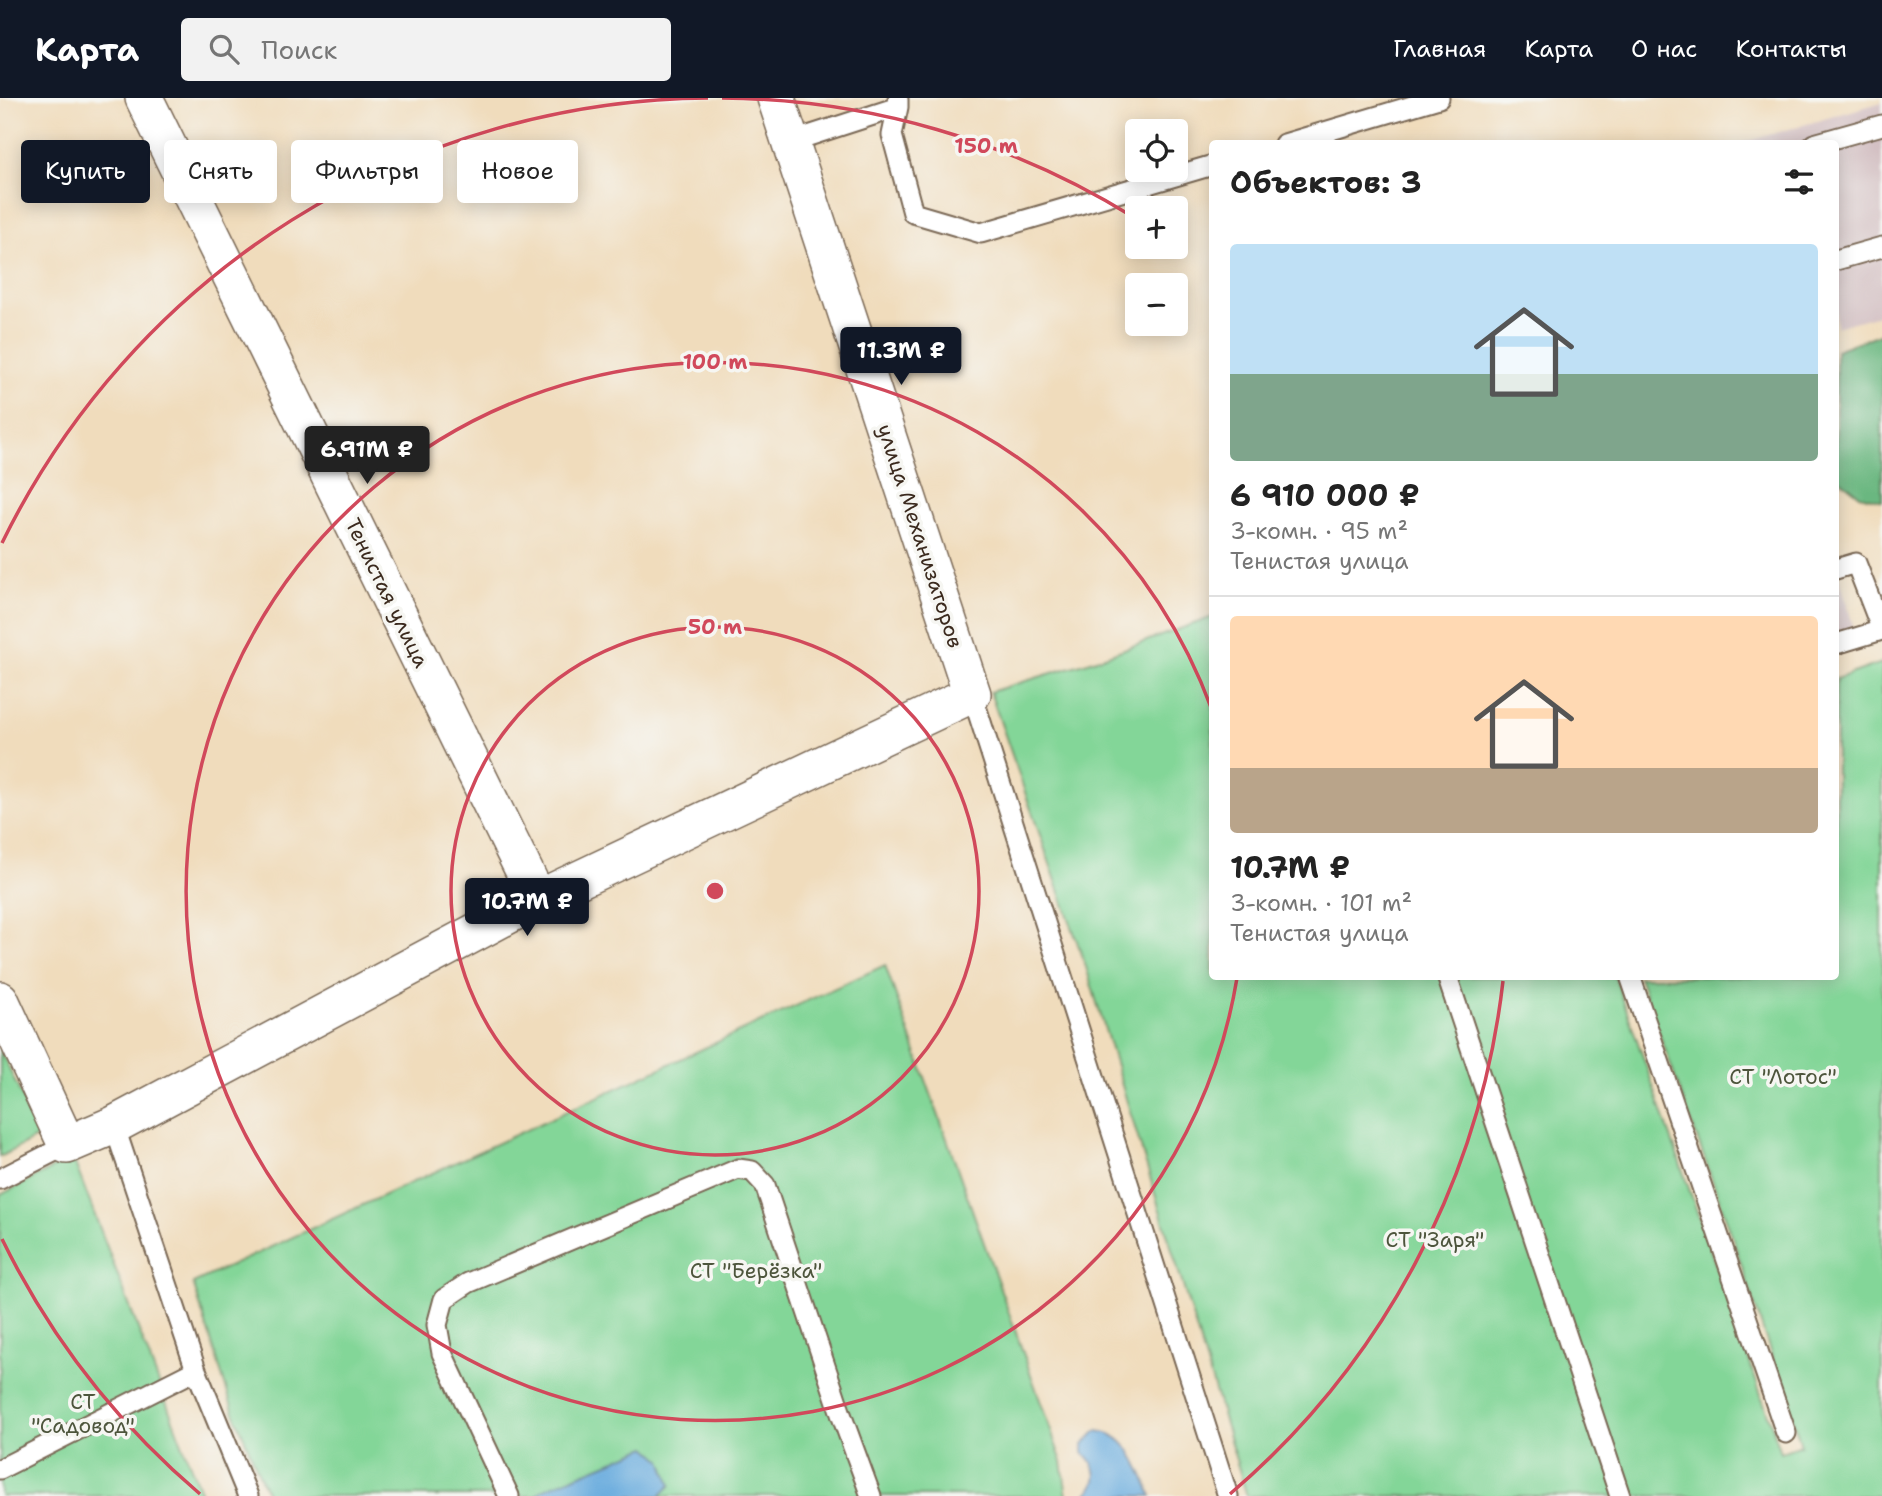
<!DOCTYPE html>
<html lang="ru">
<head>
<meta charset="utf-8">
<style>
	body { margin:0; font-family:"Shantell Sans",sans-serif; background:#f2f2f2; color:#222; height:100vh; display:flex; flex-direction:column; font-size:26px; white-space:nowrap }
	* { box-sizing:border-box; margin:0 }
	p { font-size:23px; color:#767676 }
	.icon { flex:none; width:38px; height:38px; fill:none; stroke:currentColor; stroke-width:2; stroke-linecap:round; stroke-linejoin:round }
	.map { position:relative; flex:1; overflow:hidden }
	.details { position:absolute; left:1209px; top:42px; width:630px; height:840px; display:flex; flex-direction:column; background:#fff; border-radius:7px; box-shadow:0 4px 18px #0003 }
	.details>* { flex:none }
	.top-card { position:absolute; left:21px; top:42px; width:665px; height:63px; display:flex; gap:14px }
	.tools { position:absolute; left:1125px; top:21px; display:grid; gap:14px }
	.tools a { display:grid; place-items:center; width:63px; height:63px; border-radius:7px; background:#fff; box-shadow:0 4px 18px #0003; font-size:35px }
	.price { position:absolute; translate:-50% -60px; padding:0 16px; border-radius:7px; background:#111827; color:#fff; font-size:23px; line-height:46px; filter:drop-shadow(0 2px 4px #0008) }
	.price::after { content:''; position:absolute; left:50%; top:42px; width:21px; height:16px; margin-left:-10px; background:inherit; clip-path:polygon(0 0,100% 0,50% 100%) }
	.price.active { background:#222; color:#fff }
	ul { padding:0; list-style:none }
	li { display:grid; align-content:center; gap:14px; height:371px; padding:0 21px }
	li+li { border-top:2px solid #e0e0e0 }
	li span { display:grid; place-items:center; height:217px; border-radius:7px; color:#555 }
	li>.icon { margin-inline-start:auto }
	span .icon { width:126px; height:126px; fill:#fffc; stroke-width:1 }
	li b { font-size:30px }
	h2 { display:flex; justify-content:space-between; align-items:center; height:84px; padding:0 21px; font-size:30px }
	.tag { padding:0 24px; border-radius:7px; background:#fff; box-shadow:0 4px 18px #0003; font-size:24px; line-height:63px }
	.tag.active { background:#111827; color:#fff }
	header { display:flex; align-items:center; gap:42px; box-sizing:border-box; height:98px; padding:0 35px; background:#111827; color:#fff }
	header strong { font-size:33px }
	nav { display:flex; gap:38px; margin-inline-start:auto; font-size:24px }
	.search { width:490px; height:63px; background:#f2f2f2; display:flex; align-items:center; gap:18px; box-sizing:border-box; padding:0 24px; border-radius:7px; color:#767676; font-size:26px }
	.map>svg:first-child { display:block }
	.industrial { fill:#d2bec1 }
	.green { fill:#83d698; stroke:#5f805b; stroke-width:2 }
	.forest { fill:#6ab780; stroke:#52704f; stroke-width:2 }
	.water { fill:#69acde; stroke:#526b7e; stroke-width:2 }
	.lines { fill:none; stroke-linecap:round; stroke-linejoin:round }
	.service-casing { stroke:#7a6855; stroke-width:23 }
	.minor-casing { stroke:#7a6855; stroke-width:40 }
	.service { stroke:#fff; stroke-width:19 }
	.minor { stroke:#fff; stroke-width:37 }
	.ring { fill:none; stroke:#d1495b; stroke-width:3.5 }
	.labels { text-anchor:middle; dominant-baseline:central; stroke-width:7; stroke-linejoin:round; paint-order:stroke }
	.street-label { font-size:21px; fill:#3b2a1e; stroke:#f6f6f2 }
	.park-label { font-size:21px; fill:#4d553c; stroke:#f6f6f2 }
	.centre { fill:#d1495b; stroke:#f6f6f2; stroke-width:3.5 }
	.ring-label { font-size:21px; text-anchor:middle; font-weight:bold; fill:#d1495b; stroke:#f6f6f2; stroke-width:7; stroke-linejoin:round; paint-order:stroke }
</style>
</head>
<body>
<header>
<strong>Карта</strong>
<div class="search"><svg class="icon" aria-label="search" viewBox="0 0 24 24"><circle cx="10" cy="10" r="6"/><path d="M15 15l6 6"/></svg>Поиск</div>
<nav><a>Главная</a><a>Карта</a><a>О нас</a><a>Контакты</a></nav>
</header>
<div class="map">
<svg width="1882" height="1398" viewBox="0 0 1882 1398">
	<rect width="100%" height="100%" fill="#f6f6f2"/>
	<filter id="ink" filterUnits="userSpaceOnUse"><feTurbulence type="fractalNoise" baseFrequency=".0143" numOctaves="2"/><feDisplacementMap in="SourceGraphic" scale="14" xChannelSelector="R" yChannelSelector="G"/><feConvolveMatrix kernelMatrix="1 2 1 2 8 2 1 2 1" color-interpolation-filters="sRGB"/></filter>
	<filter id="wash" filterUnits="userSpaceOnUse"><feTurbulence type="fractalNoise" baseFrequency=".00686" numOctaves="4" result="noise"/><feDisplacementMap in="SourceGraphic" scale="28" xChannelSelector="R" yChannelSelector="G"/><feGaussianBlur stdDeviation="1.57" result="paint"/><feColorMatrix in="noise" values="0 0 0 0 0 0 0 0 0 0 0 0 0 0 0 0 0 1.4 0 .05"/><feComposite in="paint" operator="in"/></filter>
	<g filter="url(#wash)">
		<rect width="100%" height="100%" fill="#f0dcbc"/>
		<!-- industrial -->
		<path class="industrial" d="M1882 4V216L1836 229V46H1738Z
			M1836 467 1857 542 1836 549Z"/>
		<!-- green -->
		<path class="green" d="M1213 519V878L1615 879 1781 1354 1801 1347 1727 1123 1639 879 1836 878V581L1882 565V1398H1247L1086 869 990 594 1091 563Z
			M885 867 1062 1364 1067 1398H268L233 1312 193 1185Z
			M0 951 40 1038 0 1059Z
			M73 1060 202 1398H0V1097Z"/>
		<!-- forest -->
		<path class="forest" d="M1882 235V403L1860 397 1836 378V252Z"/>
		<!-- water -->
		<path class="water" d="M1096 1333C1130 1334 1141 1374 1152 1398H1085C1100 1383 1099 1369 1083 1355V1347Z
			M647 1349 662 1362 671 1387 660 1398H535L544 1391Z"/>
	</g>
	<g filter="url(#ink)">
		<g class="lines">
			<!-- service casing -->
			<g class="service-casing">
				<path id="service" d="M898 9 892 37 913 115 981 135 1213 67
					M790 44 898 9V1
					M1284 46 1439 0
					M1814 46 1882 27
					M1836 162 1882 149
					M1836 471 1856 465 1882 532
					M1836 546 1882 532
					M972 596 1228 1398
					M1447 878 1620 1398
					M1630 878 1786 1335
					M114 1027 196 1272 248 1398
					M0 1081 67 1047
					M0 1371 196 1272
					M509 1398 442 1255 437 1227 444 1201 468 1185 738 1071 752 1073 765 1087 841 1316 871 1398"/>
			</g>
			<!-- minor casing -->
			<g class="minor-casing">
				<path id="minor" d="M144 0 538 801
					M0 902 67 1047 114 1027 538 801 972 596 776 0"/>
			</g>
			<!-- service -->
			<use href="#service" class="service"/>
			<!-- minor -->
			<use href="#minor" class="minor"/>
		</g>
	</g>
	<!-- distance rings -->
	<g class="ring">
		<circle cx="715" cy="793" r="264"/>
		<path d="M1237 880A529 529 0 1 1 1212 612"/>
		<path d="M1503 883A793 793 0 0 1 1230 1396M200 1396A793 793 0 0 1 2 1141M2 445A793 793 0 0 1 708 0M722 0A793 793 0 0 1 1135 120"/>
	</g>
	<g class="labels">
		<!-- street labels -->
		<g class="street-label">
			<text transform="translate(920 438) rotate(72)">улица Механизаторов</text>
			<text transform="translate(387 495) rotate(64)">Тенистая улица</text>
		</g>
		<!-- park labels -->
		<g class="park-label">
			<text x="1783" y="979">СТ "Лотос"</text>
			<text x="1435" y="1142">СТ "Заря"</text>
			<text x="756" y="1173">СТ "Берёзка"</text>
			<text x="83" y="1304">СТ<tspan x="83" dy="24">"Садовод"</tspan></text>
		</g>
	</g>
	<circle cx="715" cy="793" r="10" class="centre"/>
	<g class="ring-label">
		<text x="986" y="55">150 m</text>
		<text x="715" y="271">100 m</text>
		<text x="715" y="536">50 m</text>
	</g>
</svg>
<div class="tools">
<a><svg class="icon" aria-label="locate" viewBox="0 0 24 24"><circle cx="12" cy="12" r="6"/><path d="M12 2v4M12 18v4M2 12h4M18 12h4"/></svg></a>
<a>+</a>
<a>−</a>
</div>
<b class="price" style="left:901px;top:289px">11.3M ₽</b>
<b class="price active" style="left:367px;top:388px">6.91M ₽</b>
<b class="price" style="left:527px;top:840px">10.7M ₽</b>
<div class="top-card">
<a class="tag active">Купить</a>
<a class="tag">Снять</a>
<a class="tag">Фильтры</a>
<a class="tag">Новое</a>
</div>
<section class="details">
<h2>Объектов: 3<svg class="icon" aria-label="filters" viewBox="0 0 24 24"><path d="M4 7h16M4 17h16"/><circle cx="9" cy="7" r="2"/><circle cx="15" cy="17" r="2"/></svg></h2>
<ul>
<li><span style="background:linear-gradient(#bfe0f5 60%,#7fa58c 0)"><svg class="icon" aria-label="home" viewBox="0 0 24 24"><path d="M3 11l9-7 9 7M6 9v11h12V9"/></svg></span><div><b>6 910 000 ₽</b><p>3-комн. · 95 m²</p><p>Тенистая улица</p></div></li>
<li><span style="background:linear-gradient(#ffd9b3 70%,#b9a48a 0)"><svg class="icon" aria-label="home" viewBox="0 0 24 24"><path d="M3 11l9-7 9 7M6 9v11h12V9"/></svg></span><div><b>10.7M ₽</b><p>3-комн. · 101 m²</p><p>Тенистая улица</p></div></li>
</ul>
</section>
</div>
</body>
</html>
